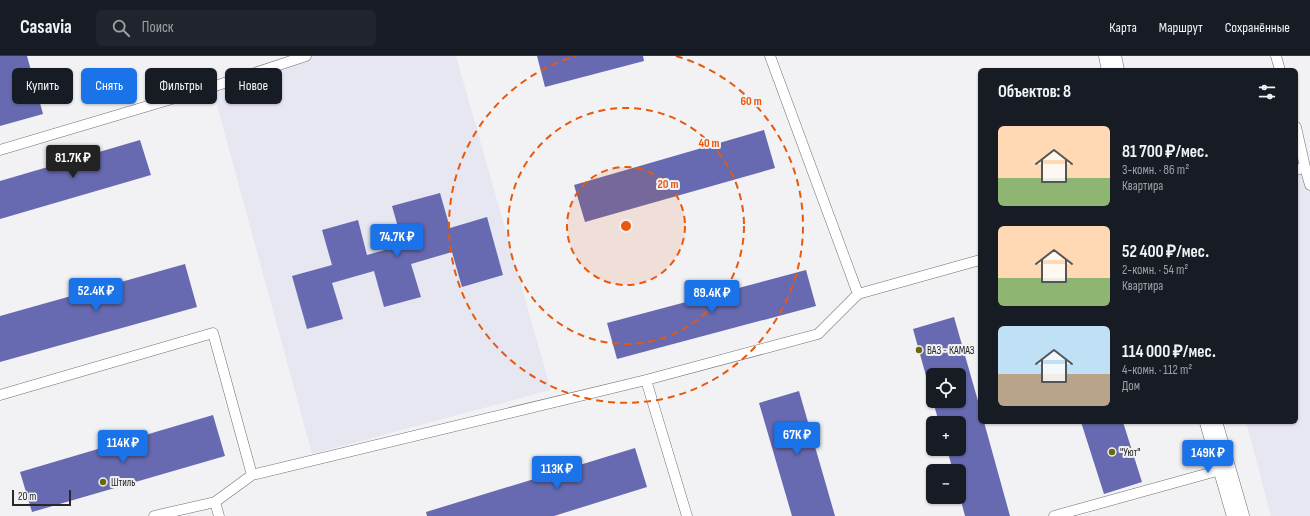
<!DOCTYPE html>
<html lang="ru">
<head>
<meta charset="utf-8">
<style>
	body { margin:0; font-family:"Sofia Sans Condensed",sans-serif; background:#20242c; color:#f1f3f6; height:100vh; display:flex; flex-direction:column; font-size:15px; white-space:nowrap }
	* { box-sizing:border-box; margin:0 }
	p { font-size:13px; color:#9ea1a6 }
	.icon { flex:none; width:22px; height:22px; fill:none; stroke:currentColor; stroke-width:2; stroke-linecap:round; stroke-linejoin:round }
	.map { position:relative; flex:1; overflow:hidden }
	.side { position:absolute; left:978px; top:12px; width:320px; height:356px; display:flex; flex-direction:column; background:#171b24; border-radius:6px; box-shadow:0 1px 3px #0004 }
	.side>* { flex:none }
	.guide { position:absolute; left:12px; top:12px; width:380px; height:36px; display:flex; gap:8px }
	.fabs { position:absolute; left:926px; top:312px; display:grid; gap:8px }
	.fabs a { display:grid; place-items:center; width:40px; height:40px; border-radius:6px; background:#171b24; box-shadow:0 1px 3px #0004; font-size:20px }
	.scale { position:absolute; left:12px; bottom:10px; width:59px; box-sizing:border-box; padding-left:4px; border:2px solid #282829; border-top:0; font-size:11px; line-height:14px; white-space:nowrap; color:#282829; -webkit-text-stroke:3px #f2f2f5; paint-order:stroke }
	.price { position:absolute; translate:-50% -34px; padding:0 9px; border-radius:4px; background:#1a73e8; color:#fff; font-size:13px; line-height:26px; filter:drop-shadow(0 1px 2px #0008) }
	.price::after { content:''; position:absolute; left:50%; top:24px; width:12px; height:9px; margin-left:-6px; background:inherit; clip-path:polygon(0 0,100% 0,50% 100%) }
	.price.selected { background:#222; color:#fff }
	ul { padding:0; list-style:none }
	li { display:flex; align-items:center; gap:12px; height:100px; padding:0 20px }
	li span { display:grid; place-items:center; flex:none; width:112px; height:80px; border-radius:6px; color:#555 }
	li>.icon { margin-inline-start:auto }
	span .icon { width:48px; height:48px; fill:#fffc; stroke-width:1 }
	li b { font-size:17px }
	h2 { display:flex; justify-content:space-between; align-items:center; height:48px; padding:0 20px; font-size:17px }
	.chip { padding:0 14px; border-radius:6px; background:#171b24; box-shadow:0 1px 3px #0004; font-size:14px; line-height:36px }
	.chip.selected { background:#1a73e8; color:#fff }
	header { display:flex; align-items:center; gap:24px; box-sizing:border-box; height:56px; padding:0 20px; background:#171b24; border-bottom:1px solid #363941 }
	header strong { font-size:19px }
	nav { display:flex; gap:22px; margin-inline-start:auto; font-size:14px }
	.search { width:280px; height:36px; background:#20242c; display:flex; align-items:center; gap:10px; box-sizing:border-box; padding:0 14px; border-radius:6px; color:#9ea1a6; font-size:15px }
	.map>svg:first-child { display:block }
	.built { fill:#e6e7f1 }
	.building { fill:#676ab0 }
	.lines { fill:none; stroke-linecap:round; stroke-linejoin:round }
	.service-casing { stroke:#6f7072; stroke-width:11 }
	.tertiary-casing { stroke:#6f7072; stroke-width:23 }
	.service { stroke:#fff; stroke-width:10 }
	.tertiary { stroke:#fff; stroke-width:22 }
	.ring { fill:none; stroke:#e8590c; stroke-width:2; stroke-dasharray:7 5 }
	.poi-dot { fill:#6b6a06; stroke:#f2f2f5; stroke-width:1.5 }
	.labels { text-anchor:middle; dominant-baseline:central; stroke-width:4; stroke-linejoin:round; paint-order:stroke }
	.poi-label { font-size:11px; fill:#282829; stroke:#f2f2f5; text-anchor:start }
	.centre { fill:#e8590c; stroke:#f2f2f5; stroke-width:2 }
	.ring-label { font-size:12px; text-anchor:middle; font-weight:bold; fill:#e8590c; stroke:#f2f2f5; stroke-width:4; stroke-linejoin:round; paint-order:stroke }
</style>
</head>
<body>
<header>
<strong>Casavia</strong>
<div class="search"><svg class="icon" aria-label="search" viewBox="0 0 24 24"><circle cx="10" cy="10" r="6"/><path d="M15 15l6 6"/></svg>Поиск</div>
<nav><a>Карта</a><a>Маршрут</a><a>Сохранённые</a></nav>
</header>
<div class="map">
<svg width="1310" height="460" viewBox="0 0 1310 460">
	<rect width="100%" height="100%" fill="#f2f2f5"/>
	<!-- built -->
	<path class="built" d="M306 0H456L551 334 312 398 212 31Z
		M1310 109V460H1271L1246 366H1296V114Z"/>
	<!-- building -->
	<path class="building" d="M0 0H27L43 58 0 70Z
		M537 0H643L644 5 545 31Z
		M764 74 775 112 585 166 574 129Z
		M140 84 151 119 0 163V125Z
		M440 137 450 172 487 161 503 219 462 231 452 196 411 208 421 241 384 251 374 215 332 227 343 263 307 273 292 220 332 209 322 174 358 164 367 199 403 189 392 150Z
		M185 208 197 251 0 306V260Z
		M806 214 816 250 617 303 607 267Z
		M954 261 980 352V366H984L1010 460H965L959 437V415H953L947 393H959V367H939L933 345H959V319H933V345L913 273Z
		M799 335 835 460H792L759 347Z
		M213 359 225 400 32 456 20 416Z
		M1081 366H1123L1142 426 1104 438Z
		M635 392 647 431 554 460H427L426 456Z"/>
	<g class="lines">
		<!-- service casing -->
		<g class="service-casing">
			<path id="service" d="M770 0 858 238 980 204
				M1276 0 1280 14
				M1296 71 1305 111 1296 114
				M0 94 212 31 306 0
				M1305 111 1310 129
				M646 324 687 460
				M0 339 213 277 252 419
				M215 446 252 419 646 324 818 278 858 238
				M154 460 215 446 219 460
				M1054 460 1224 413"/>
		</g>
		<!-- tertiary casing -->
		<g class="tertiary-casing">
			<path id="tertiary" d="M1110 0 1113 14
				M1211 366 1238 460"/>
		</g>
		<!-- service -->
		<use href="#service" class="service"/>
		<!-- tertiary -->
		<use href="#tertiary" class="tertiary"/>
	</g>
	<!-- distance rings -->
	<circle cx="626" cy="170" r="59" fill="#e8590c" fill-opacity=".12"/>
	<g class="ring">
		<circle cx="626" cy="170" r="59"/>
		<circle cx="626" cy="170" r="118"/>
		<path d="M676 0A177 177 0 1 1 576 0"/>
	</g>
	<!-- markers -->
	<g class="poi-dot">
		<circle cx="919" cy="294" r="4"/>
		<circle cx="1112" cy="396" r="4"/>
		<circle cx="103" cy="426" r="4"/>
	</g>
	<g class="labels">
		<!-- poi labels -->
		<g class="poi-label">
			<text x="927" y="294">ВАЗ - КАМАЗ</text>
			<text x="1120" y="396">"Уют"</text>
			<text x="111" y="426">Штиль</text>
		</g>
	</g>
	<circle cx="626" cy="170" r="6" class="centre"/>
	<g class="ring-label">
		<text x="751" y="49">60 m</text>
		<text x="709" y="91">40 m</text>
		<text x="668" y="132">20 m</text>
	</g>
</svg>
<div class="fabs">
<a><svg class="icon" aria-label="locate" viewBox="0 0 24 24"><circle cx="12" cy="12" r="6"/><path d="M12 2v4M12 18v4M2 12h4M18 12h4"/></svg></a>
<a>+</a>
<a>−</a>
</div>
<div class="scale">20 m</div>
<b class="price selected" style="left:73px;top:123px">81.7K ₽</b>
<b class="price" style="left:397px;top:202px">74.7K ₽</b>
<b class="price" style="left:96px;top:256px">52.4K ₽</b>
<b class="price" style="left:712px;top:258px">89.4K ₽</b>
<b class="price" style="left:797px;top:400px">67K ₽</b>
<b class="price" style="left:123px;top:408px">114K ₽</b>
<b class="price" style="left:1208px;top:418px">149K ₽</b>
<b class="price" style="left:557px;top:434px">113K ₽</b>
<div class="guide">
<a class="chip">Купить</a>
<a class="chip selected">Снять</a>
<a class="chip">Фильтры</a>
<a class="chip">Новое</a>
</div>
<section class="side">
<h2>Объектов: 8<svg class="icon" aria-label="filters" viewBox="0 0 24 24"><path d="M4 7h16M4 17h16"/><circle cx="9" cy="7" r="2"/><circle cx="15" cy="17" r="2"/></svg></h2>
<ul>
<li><span style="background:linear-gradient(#ffd9b3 65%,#8fb573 0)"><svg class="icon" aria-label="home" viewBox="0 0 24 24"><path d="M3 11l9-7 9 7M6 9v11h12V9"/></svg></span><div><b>81 700 ₽/мес.</b><p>3-комн. · 86 m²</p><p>Квартира</p></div></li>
<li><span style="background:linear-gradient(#ffd9b3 65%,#8fb573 0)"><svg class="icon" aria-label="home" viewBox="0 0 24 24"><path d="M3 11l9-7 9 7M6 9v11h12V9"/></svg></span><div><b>52 400 ₽/мес.</b><p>2-комн. · 54 m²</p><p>Квартира</p></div></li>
<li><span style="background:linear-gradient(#bfe0f5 60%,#b9a48a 0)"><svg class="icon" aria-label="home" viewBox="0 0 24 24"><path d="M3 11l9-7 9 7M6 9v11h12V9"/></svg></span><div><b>114 000 ₽/мес.</b><p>4-комн. · 112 m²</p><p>Дом</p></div></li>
</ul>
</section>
</div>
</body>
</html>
